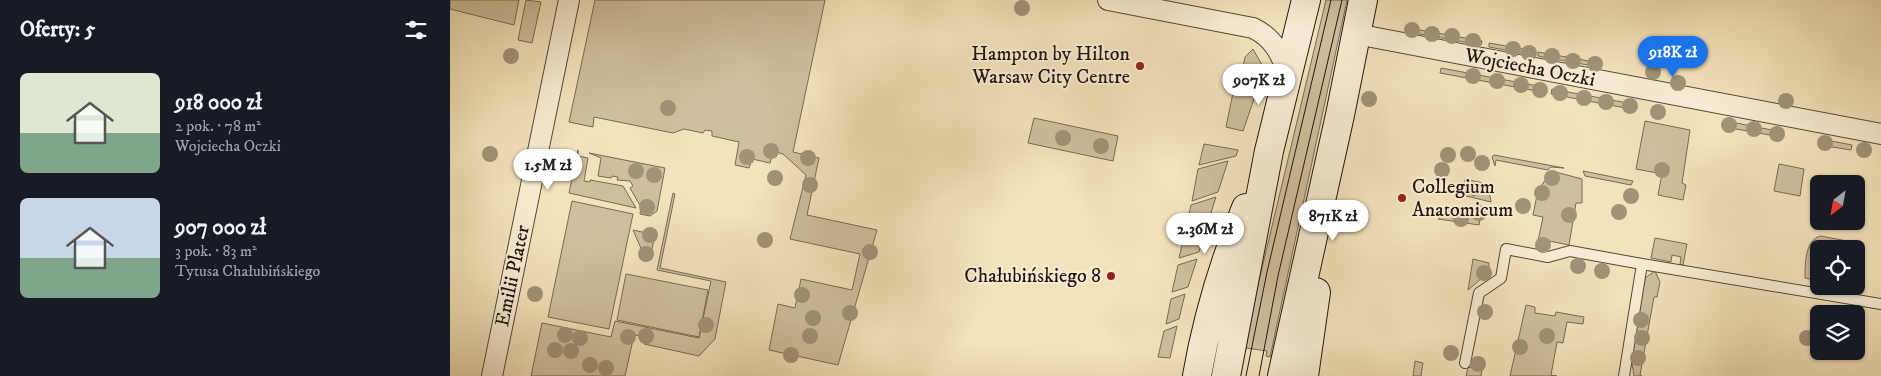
<!DOCTYPE html>
<html lang="pl">
<head>
<meta charset="utf-8">
<style>
	body { margin:0; font-family:"IM FELL DW Pica",serif; background:#20242c; color:#f1f3f6; height:100vh; display:flex; flex-direction:column; font-size:19px; white-space:nowrap }
	* { box-sizing:border-box; margin:0 }
	p { font-size:16px; color:#9ea1a6 }
	.icon { flex:none; width:28px; height:28px; fill:none; stroke:currentColor; stroke-width:2; stroke-linecap:round; stroke-linejoin:round }
	.map { position:relative; flex:1; overflow:hidden }
	.details { display:flex; flex-direction:column; background:#171b24; width:450px }
	.details>* { flex:none }
	.needle { width:32px; rotate:211deg }
	.tools { position:absolute; left:1360px; top:175px; display:grid; gap:10px }
	.tools a { display:grid; place-items:center; width:55px; height:55px; border-radius:8px; background:#171b24; box-shadow:0 1px 4px #0004; font-size:25px }
	.price { position:absolute; translate:-50% -42px; padding:0 11px; border-radius:18px; background:#fff; color:#222; font-size:16px; line-height:32px; filter:drop-shadow(0 1px 2px #0008) }
	.price::after { content:''; position:absolute; left:50%; top:30px; width:15px; height:11px; margin-left:-8px; background:inherit; clip-path:polygon(0 0,100% 0,50% 100%) }
	.price.active { background:#1a73e8; color:#fff }
	ul { padding:0; list-style:none }
	li { display:flex; align-items:center; gap:15px; height:125px; padding:0 20px }
	li span { display:grid; place-items:center; flex:none; width:140px; height:100px; border-radius:8px; color:#555 }
	li>.icon { margin-inline-start:auto }
	span .icon { width:60px; height:60px; fill:#fffc; stroke-width:1 }
	li b { font-size:21px }
	h2 { display:flex; justify-content:space-between; align-items:center; height:60px; padding:0 20px; font-size:21px }
	main { display:flex; flex:1; min-height:0 }
	.map>svg:first-child { display:block }
	.green { fill:#cfbf9e; stroke:#786a56; fill-rule:evenodd }
	.lines { fill:none; stroke-linecap:round; stroke-linejoin:round }
	.lane-casing { stroke:#56483a; stroke-width:12 }
	.street-casing { stroke:#56483a; stroke-width:22 }
	.secondary-casing { stroke:#21150f; stroke-width:30 }
	.lane { stroke:#f7ecd3; stroke-width:10 }
	.street { stroke:#f7ecd3; stroke-width:20 }
	.secondary { stroke:#f7ecd3; stroke-width:28 }
	.tram { stroke:#21150f; stroke-width:1 }
	.tree { fill:#a19278 }
	.poi-dot { fill:#8f2418; stroke:#f7ecd3; stroke-width:2 }
	.labels { text-anchor:middle; dominant-baseline:central; stroke-width:4; stroke-linejoin:round; paint-order:stroke }
	.poi-label { font-size:20px; fill:#21150f; stroke:#f7ecd3; text-anchor:end }
	.street-label { font-size:20px; fill:#21150f; stroke:#f7ecd3 }
</style>
</head>
<body>
<main>
<section class="details">
<h2>Oferty: 5<svg class="icon" aria-label="filters" viewBox="0 0 24 24"><path d="M4 7h16M4 17h16"/><circle cx="9" cy="7" r="2"/><circle cx="15" cy="17" r="2"/></svg></h2>
<ul>
<li><span style="background:linear-gradient(#dfe7d0 60%,#7fa58c 0)"><svg class="icon" aria-label="home" viewBox="0 0 24 24"><path d="M3 11l9-7 9 7M6 9v11h12V9"/></svg></span><div><b>918 000 zł</b><p>2 pok. · 78 m²</p><p>Wojciecha Oczki</p></div></li>
<li><span style="background:linear-gradient(#c9d6e8 60%,#7fa58c 0)"><svg class="icon" aria-label="home" viewBox="0 0 24 24"><path d="M3 11l9-7 9 7M6 9v11h12V9"/></svg></span><div><b>907 000 zł</b><p>3 pok. · 83 m²</p><p>Tytusa Chałubińskiego</p></div></li>
</ul>
</section>
<div class="map">
<svg width="1431" height="376" viewBox="0 0 1431 376">
	<rect width="100%" height="100%" fill="#f3e2bb"/>
	<filter id="stains"><feTurbulence type="fractalNoise" baseFrequency=".004" numOctaves="4"/><feColorMatrix values="0 0 0 0 .2 0 0 0 0 .09 0 0 0 0 .02 0 0 0 .5 -.17"/></filter>
	<radialGradient id="worn" r=".72"><stop offset=".6" stop-color="#630" stop-opacity="0"/><stop offset="1" stop-color="#630" stop-opacity=".3"/></radialGradient>
	<!-- green -->
	<path class="green" d="M0 0H69L64 25 0 9Z
		M76 0 91 2 82 43 68 40Z
		M145 0H375L343 152 369 158 357 215 427 230 388 365 319 350 328 304 345 308 351 279 402 290 410 254 340 239 356 175 333 154 323 151 320 163 302 159 299 168 285 165 289 142 262 136V131L255 130 253 133 234 129 223 133 144 117 143 127 119 122Z
		M876 0H897L820 357 816 356 817 351 796 348 795 352H792Z
		M959 28 1032 41 1031 45 959 32Z
		M1039 43 1084 51 1083 55 1039 47Z
		M803 49 812 65 810 90 806 93 793 131 776 127 785 83 790 82 795 57Z
		M1088 52 1150 63 1149 67 1088 56Z
		M991 68 1093 87 1092 92 990 73Z
		M1102 89 1183 104 1181 109 1101 94Z
		M584 118 668 136 663 161 578 143Z
		M1195 121 1240 130 1232 183 1236 185 1233 200 1208 195 1212 174 1186 169Z
		M1276 121 1332 132 1331 137 1275 127Z
		M1371 139 1402 145 1401 150 1370 145Z
		M754 144 788 150 786 156 749 165Z
		M128 150V156L138 158 134 181 140 182V180L173 186 186 208 119 193Z
		M139 153 215 168 207 211 200 216 190 214 191 207 180 188 183 186 180 181 167 180 168 177 162 176 161 178 148 176 151 158Z
		M1044 155 1114 168 1101 167 1098 170 1046 160 1045 166 1042 157Z
		M778 161 768 192 742 201 748 169Z
		M1329 164 1354 169 1350 196 1324 191Z
		M1102 171 1132 179V203H1126L1119 245 1099 241 1098 248 1093 251 1087 246 1093 217 1083 215 1088 190Z
		M1133 171 1183 181 1181 185 1135 176Z
		M1015 179 1033 183 1039 191 1041 202 1012 195ZM1025 182 1031 188 1030 193 1023 196 1017 190 1018 186Z
		M223 193 225 194 210 268 276 282 265 339 249 356 194 344 195 337 184 335 175 376H81L92 323 161 337 165 321 249 338 261 281 207 270Z
		M766 197 759 219 736 227 741 205Z
		M122 201 183 214 159 329 98 317Z
		M1003 207 1031 212 1029 225 988 219Z
		M757 224 749 252 729 258 735 232Z
		M183 230 205 235 200 258 196 260Z
		M1371 236C1404 243 1422 240 1407 281L1406 249H1369V281L1355 278C1355 264 1355 239 1371 236Z
		M1205 238 1237 244 1233 265 1230 264 1231 257 1222 255 1221 262 1201 258Z
		M747 259 738 287 722 292 728 265Z
		M1023 259 1039 263V272L1018 290Z
		M1205 271 1210 282 1207 297H1204L1190 375 1192 376H1184L1181 357 1195 278Z
		M176 274 258 290 249 337 167 320Z
		M735 294 729 319 716 324 721 299Z
		M1076 305 1085 307V313L1105 316 1106 312 1134 317 1133 324 1117 322 1113 343 1107 342 1101 375 1107 376H1060Z
		M727 326 720 358 708 357 714 331Z
		M965 361 973 363 971 376H963Z
		M1018 367 1032 370 1031 376H1016Z"/>
	<g class="lines">
		<!-- lane casing -->
		<g class="lane-casing">
			<path id="lane" d="M1192 264 1431 304
				M1015 363 1029 293 1051 278 1056 249 1098 257 1120 251 1192 264 1174 376"/>
		</g>
		<!-- street casing -->
		<g class="street-casing">
			<path id="street" d="M658 0 803 28C824 38 832 55 838 76
				M906 34 1431 134
				M42 376 119 0"/>
		</g>
		<!-- secondary casing -->
		<g class="secondary-casing">
			<path id="secondary" d="M747 376C757 318 774 262 796 208
				M776 376 819 151 856 0
				M832 376 890 115 913 0
				M854 376 866 292"/>
		</g>
		<!-- lane -->
		<use href="#lane" class="lane"/>
		<!-- street -->
		<use href="#street" class="street"/>
		<!-- secondary -->
		<use href="#secondary" class="secondary"/>
		<!-- tram -->
		<path class="tram" d="M796 376 817 272 881 0
			M809 376 828 276 892 0"/>
	</g>
	<!-- trees -->
	<g class="tree">
		<circle cx="572" cy="8" r="8"/>
		<circle cx="962" cy="30" r="8"/>
		<circle cx="982" cy="34" r="8"/>
		<circle cx="1002" cy="36" r="8"/>
		<circle cx="1023" cy="41" r="8"/>
		<circle cx="1063" cy="49" r="8"/>
		<circle cx="1079" cy="53" r="8"/>
		<circle cx="61" cy="56" r="8"/>
		<circle cx="1102" cy="56" r="8"/>
		<circle cx="1201" cy="57" r="8"/>
		<circle cx="1123" cy="61" r="8"/>
		<circle cx="1145" cy="64" r="8"/>
		<circle cx="1203" cy="72" r="8"/>
		<circle cx="1023" cy="76" r="8"/>
		<circle cx="1047" cy="81" r="8"/>
		<circle cx="1228" cy="83" r="8"/>
		<circle cx="1071" cy="85" r="8"/>
		<circle cx="1090" cy="90" r="8"/>
		<circle cx="1110" cy="93" r="8"/>
		<circle cx="1134" cy="98" r="8"/>
		<circle cx="919" cy="99" r="8"/>
		<circle cx="1336" cy="101" r="8"/>
		<circle cx="1156" cy="102" r="8"/>
		<circle cx="1180" cy="106" r="8"/>
		<circle cx="218" cy="108" r="8"/>
		<circle cx="1208" cy="112" r="8"/>
		<circle cx="1279" cy="125" r="8"/>
		<circle cx="1304" cy="129" r="8"/>
		<circle cx="1327" cy="134" r="8"/>
		<circle cx="613" cy="138" r="8"/>
		<circle cx="1375" cy="143" r="8"/>
		<circle cx="651" cy="146" r="8"/>
		<circle cx="1414" cy="150" r="8"/>
		<circle cx="321" cy="151" r="8"/>
		<circle cx="40" cy="154" r="8"/>
		<circle cx="1018" cy="154" r="8"/>
		<circle cx="998" cy="155" r="8"/>
		<circle cx="297" cy="157" r="8"/>
		<circle cx="358" cy="158" r="8"/>
		<circle cx="1032" cy="163" r="8"/>
		<circle cx="992" cy="170" r="8"/>
		<circle cx="1212" cy="170" r="8"/>
		<circle cx="186" cy="171" r="8"/>
		<circle cx="204" cy="175" r="8"/>
		<circle cx="325" cy="178" r="8"/>
		<circle cx="1102" cy="178" r="8"/>
		<circle cx="360" cy="185" r="8"/>
		<circle cx="1092" cy="193" r="8"/>
		<circle cx="1181" cy="196" r="8"/>
		<circle cx="1073" cy="206" r="8"/>
		<circle cx="197" cy="207" r="8"/>
		<circle cx="1169" cy="212" r="8"/>
		<circle cx="1029" cy="213" r="8"/>
		<circle cx="1119" cy="215" r="8"/>
		<circle cx="1011" cy="219" r="8"/>
		<circle cx="200" cy="235" r="8"/>
		<circle cx="315" cy="240" r="8"/>
		<circle cx="1093" cy="245" r="8"/>
		<circle cx="420" cy="252" r="8"/>
		<circle cx="196" cy="254" r="8"/>
		<circle cx="1128" cy="266" r="8"/>
		<circle cx="1152" cy="271" r="8"/>
		<circle cx="1034" cy="273" r="8"/>
		<circle cx="85" cy="294" r="8"/>
		<circle cx="352" cy="295" r="8"/>
		<circle cx="1035" cy="312" r="8"/>
		<circle cx="400" cy="313" r="8"/>
		<circle cx="363" cy="318" r="8"/>
		<circle cx="1191" cy="320" r="8"/>
		<circle cx="256" cy="325" r="8"/>
		<circle cx="115" cy="335" r="8"/>
		<circle cx="196" cy="336" r="8"/>
		<circle cx="360" cy="336" r="8"/>
		<circle cx="1097" cy="336" r="8"/>
		<circle cx="178" cy="337" r="8"/>
		<circle cx="130" cy="338" r="8"/>
		<circle cx="1192" cy="338" r="8"/>
		<circle cx="1357" cy="338" r="8"/>
		<circle cx="1070" cy="347" r="8"/>
		<circle cx="105" cy="350" r="8"/>
		<circle cx="121" cy="351" r="8"/>
		<circle cx="1001" cy="353" r="8"/>
		<circle cx="341" cy="355" r="8"/>
		<circle cx="1188" cy="358" r="8"/>
		<circle cx="1028" cy="364" r="8"/>
		<circle cx="140" cy="365" r="8"/>
		<circle cx="156" cy="368" r="8"/>
	</g>
	<!-- markers -->
	<g class="poi-dot">
		<circle cx="690" cy="66" r="5"/>
		<circle cx="952" cy="198" r="5"/>
		<circle cx="661" cy="276" r="5"/>
	</g>
	<g class="labels">
		<!-- poi labels -->
		<g class="poi-label">
			<text x="680" y="54">Hampton by Hilton<tspan x="680" dy="23">Warsaw City Centre</tspan></text>
			<text x="962" y="187" text-anchor="start">Collegium<tspan x="962" dy="23">Anatomicum</tspan></text>
			<text x="651" y="276">Chałubińskiego 8</text>
		</g>
		<!-- street labels -->
		<g class="street-label">
			<text transform="translate(1080 68) rotate(11)">Wojciecha Oczki</text>
			<text transform="translate(63 276) rotate(-78)">Emilii Plater</text>
		</g>
	</g>
	<rect width="100%" height="100%" filter="url(#stains)"/>
	<rect width="100%" height="100%" fill="url(#worn)"/>
</svg>
<div class="tools">
<a><svg class="needle" viewBox="-14 -14 28 28"><path d="M0-13l5 13h-10z" fill="#e53935"/><path d="M0 13l5-13h-10z" fill="#9ea1a6"/></svg></a>
<a><svg class="icon" aria-label="locate" viewBox="0 0 24 24"><circle cx="12" cy="12" r="6"/><path d="M12 2v4M12 18v4M2 12h4M18 12h4"/></svg></a>
<a><svg class="icon" aria-label="layers" viewBox="0 0 24 24"><path d="M12 4l9 5-9 5-9-5zM3 14l9 5 9-5"/></svg></a>
</div>
<b class="price active" style="left:1223px;top:78px">918K zł</b>
<b class="price" style="left:809px;top:106px">907K zł</b>
<b class="price" style="left:98px;top:191px">1.5M zł</b>
<b class="price" style="left:883px;top:242px">871K zł</b>
<b class="price" style="left:755px;top:255px">2.36M zł</b>
</div>
</main>
</body>
</html>
